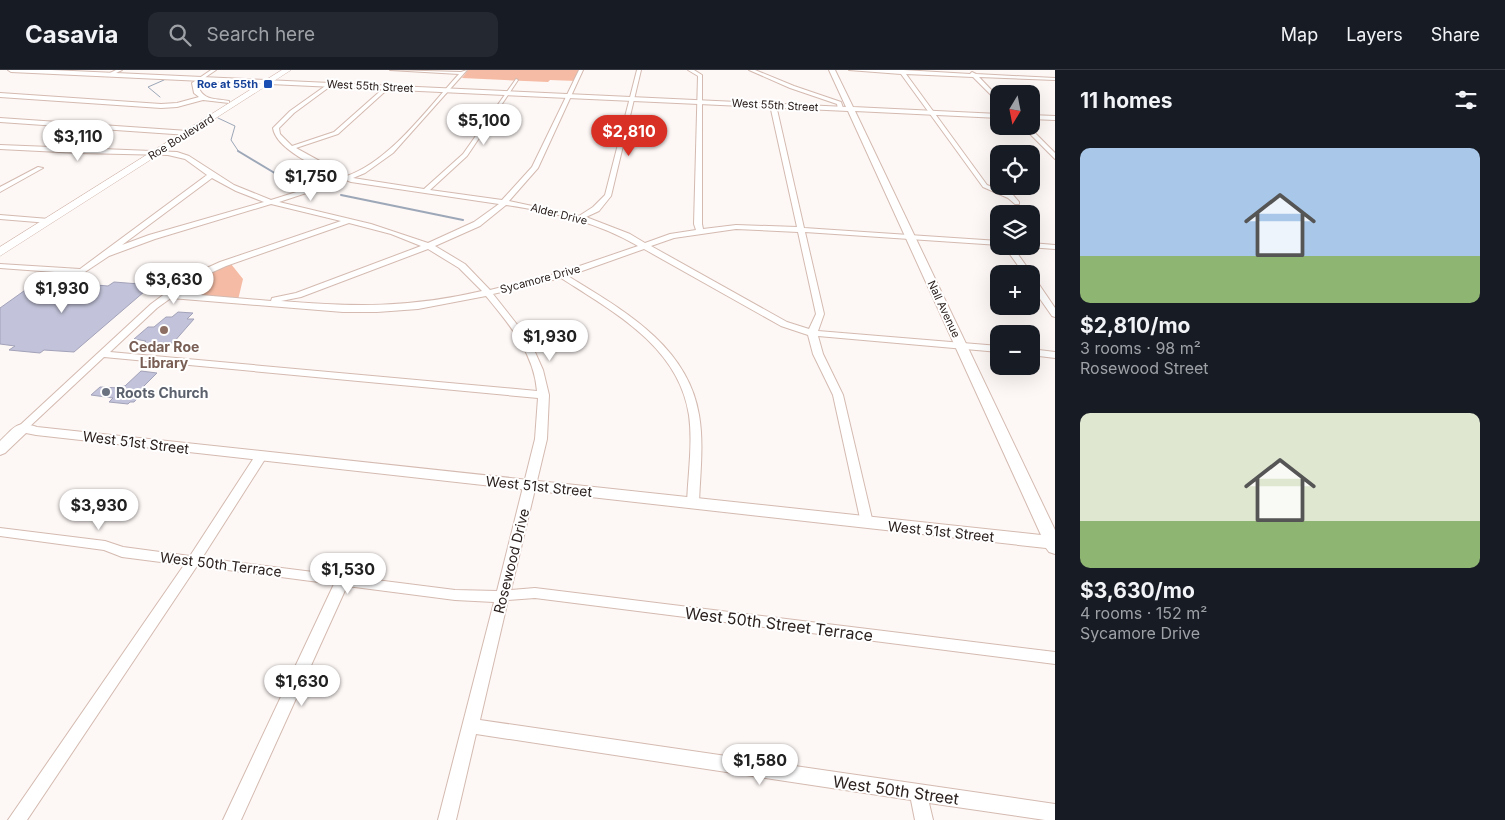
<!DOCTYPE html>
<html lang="en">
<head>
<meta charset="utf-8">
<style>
	body { margin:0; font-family:Inter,sans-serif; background:#242831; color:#f1f3f6; height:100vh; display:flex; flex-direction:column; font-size:19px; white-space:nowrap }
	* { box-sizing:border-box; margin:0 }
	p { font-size:16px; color:#9ea1a6 }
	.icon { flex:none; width:28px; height:28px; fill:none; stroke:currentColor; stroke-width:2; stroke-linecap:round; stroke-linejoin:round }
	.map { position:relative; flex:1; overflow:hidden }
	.drawer { display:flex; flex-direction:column; background:#171b24; width:450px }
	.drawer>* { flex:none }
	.needle { width:32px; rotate:190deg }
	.controls { position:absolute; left:990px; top:15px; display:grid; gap:10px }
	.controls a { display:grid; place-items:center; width:50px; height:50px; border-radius:10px; background:#171b24; box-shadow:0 5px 20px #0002; font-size:25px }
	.price { position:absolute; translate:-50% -42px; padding:0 11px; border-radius:18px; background:#fff; color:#222; font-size:16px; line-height:32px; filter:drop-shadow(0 1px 2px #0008) }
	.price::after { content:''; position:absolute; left:50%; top:30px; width:15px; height:11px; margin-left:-8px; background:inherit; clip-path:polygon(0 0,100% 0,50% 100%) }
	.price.active { background:#d93025; color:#fff }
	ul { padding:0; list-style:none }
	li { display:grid; align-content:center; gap:10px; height:265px; padding:0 25px }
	li span { display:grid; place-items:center; height:155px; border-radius:10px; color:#555 }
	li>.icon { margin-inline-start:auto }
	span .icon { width:90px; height:90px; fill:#fffc; stroke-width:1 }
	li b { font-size:21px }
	h2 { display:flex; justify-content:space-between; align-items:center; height:60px; padding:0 25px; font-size:21px }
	header { display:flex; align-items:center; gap:30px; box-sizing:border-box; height:70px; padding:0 25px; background:#171b24; border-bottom:1px solid #363941 }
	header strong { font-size:24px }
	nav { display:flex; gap:28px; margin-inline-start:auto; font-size:18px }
	.search { width:350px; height:45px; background:#242831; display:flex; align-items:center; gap:12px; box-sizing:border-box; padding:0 18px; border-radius:10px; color:#9ea1a6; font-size:19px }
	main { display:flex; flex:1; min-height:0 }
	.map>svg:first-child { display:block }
	.green { fill:#f6bba4 }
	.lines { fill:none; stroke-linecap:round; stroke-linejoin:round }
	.stream-far1 { stroke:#9ca7b8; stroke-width:1 }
	.stream { stroke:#9ca7b8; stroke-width:2 }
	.building { fill:#c2c2da; stroke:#a2a2b9 }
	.street-casing { stroke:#d4bab0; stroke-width:2 }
	.secondary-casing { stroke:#d4bab0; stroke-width:2 }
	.primary-casing { stroke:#d4bab0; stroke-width:1 }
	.street { fill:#fff; fill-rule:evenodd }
	.secondary { fill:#fff; fill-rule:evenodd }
	.primary { fill:#fff; fill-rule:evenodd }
	.transit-dot { fill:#1a4fb4; stroke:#fff; stroke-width:2 }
	.education-dot { fill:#8d6e63; stroke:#fff; stroke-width:2 }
	.worship-dot { fill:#6b7280; stroke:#fff; stroke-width:2 }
	.labels { text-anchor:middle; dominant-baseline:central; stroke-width:4; stroke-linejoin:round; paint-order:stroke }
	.far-transit-label { font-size:11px; font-weight:bold; fill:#164399; stroke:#fff; text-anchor:end }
	.far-street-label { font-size:11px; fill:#2b211e; stroke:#fff }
	.education-label { font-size:14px; font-weight:bold; fill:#785e54; stroke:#fff }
	.worship-label { font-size:14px; font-weight:bold; fill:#5b616d; stroke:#fff; text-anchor:start }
	.street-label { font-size:14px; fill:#2b211e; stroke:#fff }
	.near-street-label { font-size:16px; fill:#2b211e; stroke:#fff }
</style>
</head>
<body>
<header>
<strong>Casavia</strong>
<div class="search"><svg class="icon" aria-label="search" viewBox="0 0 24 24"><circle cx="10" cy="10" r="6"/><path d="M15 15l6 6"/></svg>Search here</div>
<nav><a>Map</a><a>Layers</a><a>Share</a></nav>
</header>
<main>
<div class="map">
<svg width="1055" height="750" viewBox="0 0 1055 750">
	<rect width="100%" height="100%" fill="#fdf7f5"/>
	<!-- green -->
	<path class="green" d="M468 0H581L577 11 550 10 548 12 462 8Z
		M231 194 243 209 238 230 174 225 194 209Z"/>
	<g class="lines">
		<!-- stream-far1 -->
		<path class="stream-far1" d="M160 27 148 17 164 10
			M218 48 235 56 231 70 239 82"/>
		<!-- stream -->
		<path class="stream" d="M238 81 283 108
			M341 125 463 150"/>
	</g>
	<!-- building -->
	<path class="building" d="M45 206 66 207 60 212 108 216 114 212 152 215 74 282 44 280 40 283 9 280 15 276 0 274V238Z
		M178 242 193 243 187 249H194L173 273H163L157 278 140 276 146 271 134 269 148 257H154L166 247H172Z
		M141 301 157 303 142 318H147L134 332H130L128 334 109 332 113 328 91 325 100 317 120 318 122 316H125Z"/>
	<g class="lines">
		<!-- street casing -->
		<g class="street-casing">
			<path id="street" d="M116 0H122L112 5 108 4Z
				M211 0H216L197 13C202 31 213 28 229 31V33L203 30 177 37 161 38 0 27V23L161 34 177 33 199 27 194 23 192 13Z
				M390 0 461 2 467 0 393 83 365 103 353 108 424 119 463 84 516 9 518 10 467 86 430 120 502 130 532 97 579 0H583L538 98 509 131 579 146 593 137 605 125 637 0H641L611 126 599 141 586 147 630 164 645 173 670 164 696 160 694 154 698 6 688 0H694L702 5V154L703 159 736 155 797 157 770 35 773 33 776 35 804 158 999 171V175L805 162 824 244 818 261 999 276V282L818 266 823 284 843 325 873 453 871 456H863L861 453 833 325 813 284 808 265 781 256 644 179 568 206C623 240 688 276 699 345 704 374 700 404 699 433L697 436H689L687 433C688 404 693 374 689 345 679 277 614 242 561 208L493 224 530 271 543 300 549 325 547 369 511 520 535 518 1055 582V594L535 528 508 530 480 650 1055 734V750H1045L929 733 933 750H915L911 730 476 664 456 750H438L494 532 455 530 347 516 241 750H223L334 514 197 496 27 750H8L184 495 122 487 104 480 0 466V458L105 471 123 477 190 486 257 383 261 382 267 386 202 488 455 520 497 521 535 369 538 328 104 287 27 359H19L18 357 151 234 189 206 220 192 341 151 271 134 155 169 109 186 82 204 0 198V194L80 199 207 105 185 89 168 85 79 83 0 79V75L177 82 189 86 234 115 271 130 341 108C321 99 276 80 273 58L290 41 328 14 332 15 294 43 279 58 280 64 292 76 334 62 386 16 390 17 338 64 296 78 347 106C391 90 427 39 459 4ZM212 108 236 121 264 132 149 165 122 175ZM346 110 351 112 499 134 474 152 428 173 371 154 279 132ZM506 135C552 142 597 152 638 176L559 203 490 220 465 194 435 176 480 156ZM349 153 391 164 421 176 296 223 272 228 271 231 177 223 195 210 226 196ZM736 159 798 162 816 244 809 259 787 252 651 176 674 168ZM428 179 459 198 482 221C410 238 353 237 281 231L301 227ZM486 226C509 254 534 283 537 321L110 282 157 238 171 228 343 242H377L418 239Z
				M749 0H755L794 16 841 32 843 38 838 39 837 34 790 18Z
				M849 0H903L970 4 972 2 976 4 1055 8V10L979 7 999 28V33L973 7 906 4 987 115 1013 125 1019 132V134H1015L1008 128 983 117 901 4Z
				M0 48 188 61 191 63 188 65 0 52Z
				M1022 56H1028L1055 83V89Z
				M38 97 43 98 0 122V117Z
				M0 145 49 149 53 151 49 153 0 149Z
				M1031 173 1055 175V179L1028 177 1031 176Z
				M1004 176H1012L1032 204 1031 205V204H1024Z
				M1031 207H1034L1055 238V247L1052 246 1031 216Z
				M1031 279 1055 282V288L1031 285Z"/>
		</g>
		<!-- secondary casing -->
		<g class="secondary-casing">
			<path id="secondary" d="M8 0H51L846 37 829 0H835L853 37 999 44V48L855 41 1055 460V484L1049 482 1046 478 36 365 26 363 5 383 0 385V371C15 357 16 350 37 357L1041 465 848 41 11 2Z
				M1031 45 1055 46V50L1031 49Z"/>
		</g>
		<!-- primary casing -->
		<g class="primary-casing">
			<path id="primary" d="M282 0H291L0 186V177Z"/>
		</g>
		<!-- street -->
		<use href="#street" class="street"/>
		<!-- secondary -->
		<use href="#secondary" class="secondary"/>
		<!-- primary -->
		<use href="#primary" class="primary"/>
	</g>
	<!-- markers -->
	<rect class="transit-dot" x="263" y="9" width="10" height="10" rx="2.5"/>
	<circle class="education-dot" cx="164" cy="260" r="5"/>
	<circle class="worship-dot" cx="106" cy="322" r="5"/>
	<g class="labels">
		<!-- far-transit labels -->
		<g class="far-transit-label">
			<text x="258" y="14">Roe at 55th</text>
		</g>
		<!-- far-street labels -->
		<g class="far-street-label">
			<text transform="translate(370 16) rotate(3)">West 55th Street</text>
			<text transform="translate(775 35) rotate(3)">West 55th Street</text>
			<text transform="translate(181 67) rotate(-32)">Roe Boulevard</text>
			<text transform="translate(559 144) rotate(14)">Alder Drive</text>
			<text transform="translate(540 209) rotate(-15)">Sycamore Drive</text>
			<text transform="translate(944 239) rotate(65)">Nall Avenue</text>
		</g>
		<!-- education labels -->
		<g class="education-label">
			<text x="164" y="276">Cedar Roe<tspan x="164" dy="16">Library</tspan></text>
		</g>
		<!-- worship labels -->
		<g class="worship-label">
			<text x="116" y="322">Roots Church</text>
		</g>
		<!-- street labels -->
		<g class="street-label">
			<text transform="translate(136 372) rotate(7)">West 51st Street</text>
			<text transform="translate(539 416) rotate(6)">West 51st Street</text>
			<text transform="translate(941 461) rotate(6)">West 51st Street</text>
			<text transform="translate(511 491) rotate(-76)">Rosewood Drive</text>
			<text transform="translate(221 494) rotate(7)">West 50th Terrace</text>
		</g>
		<!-- near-street labels -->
		<g class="near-street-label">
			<text transform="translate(779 554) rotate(7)">West 50th Street Terrace</text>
			<text transform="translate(896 720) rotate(8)">West 50th Street</text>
		</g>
	</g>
</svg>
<div class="controls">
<a><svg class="needle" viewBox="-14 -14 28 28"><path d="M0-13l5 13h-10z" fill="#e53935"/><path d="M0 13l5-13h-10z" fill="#9ea1a6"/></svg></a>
<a><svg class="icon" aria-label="locate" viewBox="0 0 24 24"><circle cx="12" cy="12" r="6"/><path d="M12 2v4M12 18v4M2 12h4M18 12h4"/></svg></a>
<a><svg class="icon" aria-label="layers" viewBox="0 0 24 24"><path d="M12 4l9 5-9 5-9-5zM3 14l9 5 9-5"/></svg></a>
<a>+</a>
<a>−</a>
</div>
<b class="price" style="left:484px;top:76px">$5,100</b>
<b class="price active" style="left:629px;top:87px">$2,810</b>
<b class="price" style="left:78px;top:92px">$3,110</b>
<b class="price" style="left:311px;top:132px">$1,750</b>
<b class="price" style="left:174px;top:235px">$3,630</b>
<b class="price" style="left:62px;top:244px">$1,930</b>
<b class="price" style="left:550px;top:292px">$1,930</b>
<b class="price" style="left:99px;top:461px">$3,930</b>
<b class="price" style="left:348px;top:525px">$1,530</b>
<b class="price" style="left:302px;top:637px">$1,630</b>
<b class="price" style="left:760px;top:716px">$1,580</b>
</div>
<section class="drawer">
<h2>11 homes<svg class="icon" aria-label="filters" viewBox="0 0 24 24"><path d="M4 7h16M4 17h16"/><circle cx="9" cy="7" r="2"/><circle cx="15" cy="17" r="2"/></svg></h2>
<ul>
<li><span style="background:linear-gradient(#a9c7e8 70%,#8fb573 0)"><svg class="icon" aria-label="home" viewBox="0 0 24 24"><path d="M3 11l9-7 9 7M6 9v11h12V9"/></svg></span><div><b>$2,810/mo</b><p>3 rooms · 98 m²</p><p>Rosewood Street</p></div></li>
<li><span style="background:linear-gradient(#dfe7d0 70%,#8fb573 0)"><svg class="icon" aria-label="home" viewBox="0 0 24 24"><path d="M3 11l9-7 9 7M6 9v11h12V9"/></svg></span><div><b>$3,630/mo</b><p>4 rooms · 152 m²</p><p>Sycamore Drive</p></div></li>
</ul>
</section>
</main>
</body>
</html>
